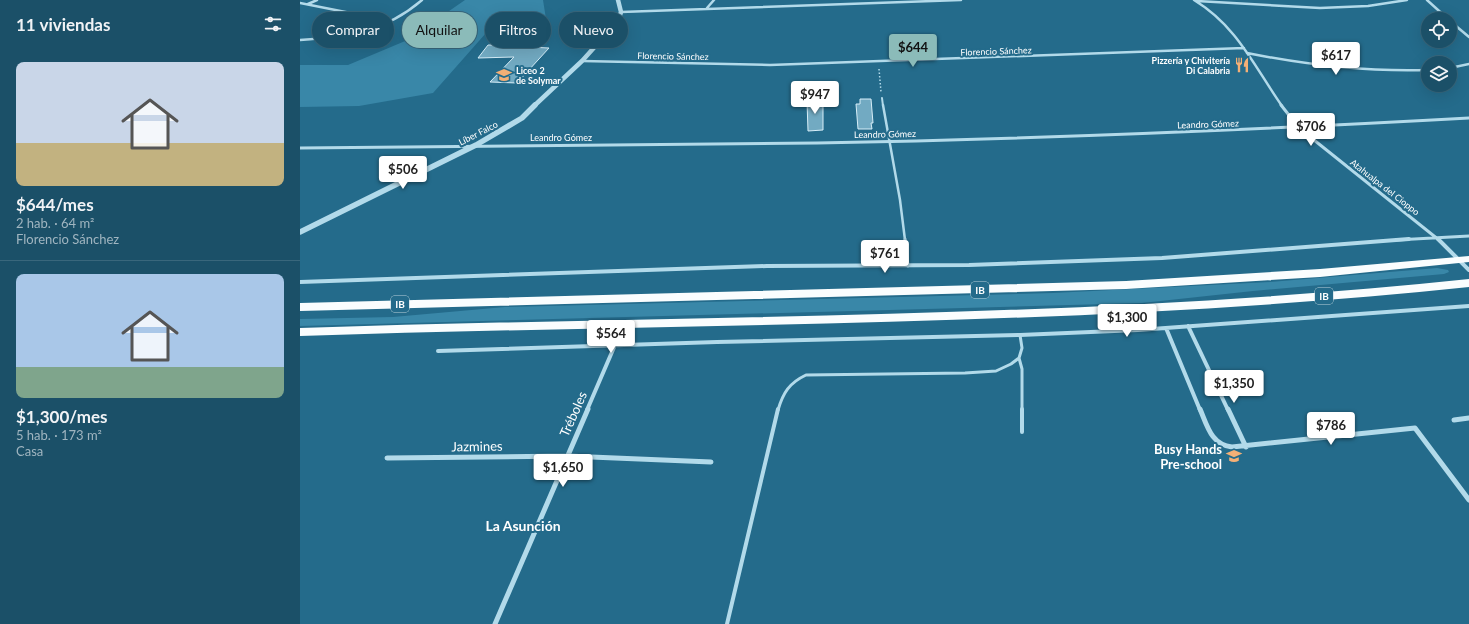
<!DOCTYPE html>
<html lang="es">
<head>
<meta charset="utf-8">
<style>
	body { margin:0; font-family:Lato,sans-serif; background:#285a71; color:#f1f3f6; height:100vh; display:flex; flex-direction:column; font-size:15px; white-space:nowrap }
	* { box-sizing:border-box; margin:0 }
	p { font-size:13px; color:#a0b5c0 }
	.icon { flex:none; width:22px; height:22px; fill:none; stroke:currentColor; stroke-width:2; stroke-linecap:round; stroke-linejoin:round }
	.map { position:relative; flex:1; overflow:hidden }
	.details { display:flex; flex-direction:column; background:#1b5068; width:300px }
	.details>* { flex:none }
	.guide { position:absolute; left:12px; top:12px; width:380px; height:36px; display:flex; gap:8px }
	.fabs { position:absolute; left:1121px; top:12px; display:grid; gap:8px }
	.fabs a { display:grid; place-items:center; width:36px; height:36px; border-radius:50%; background:#1b5068; box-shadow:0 4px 16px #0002,0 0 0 1px #39677c; font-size:20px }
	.price { position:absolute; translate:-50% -34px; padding:0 9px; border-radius:4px; background:#fff; color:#222; font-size:13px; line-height:26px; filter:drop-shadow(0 1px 2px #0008) }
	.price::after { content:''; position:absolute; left:50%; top:24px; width:12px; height:9px; margin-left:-6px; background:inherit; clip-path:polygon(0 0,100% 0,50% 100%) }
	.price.active { background:#8bbbb9; color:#111 }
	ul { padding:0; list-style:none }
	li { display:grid; align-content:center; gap:8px; height:212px; padding:0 16px }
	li+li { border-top:1px solid #39677c }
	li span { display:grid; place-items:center; height:124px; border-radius:8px; color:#555 }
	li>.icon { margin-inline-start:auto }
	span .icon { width:72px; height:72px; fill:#fffc; stroke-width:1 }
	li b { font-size:17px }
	h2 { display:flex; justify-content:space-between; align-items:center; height:48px; padding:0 16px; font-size:17px }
	.chip { padding:0 14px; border-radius:18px; background:#1b5068; box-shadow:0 4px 16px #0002,0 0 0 1px #39677c; font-size:14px; line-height:36px }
	.chip.active { background:#8bbbb9; color:#111 }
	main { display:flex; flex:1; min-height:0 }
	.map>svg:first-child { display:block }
	.green { fill:#3987a8 }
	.building { fill:#72aac2; stroke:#d7eef8 }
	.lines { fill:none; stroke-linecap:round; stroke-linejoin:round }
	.path { stroke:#b2daea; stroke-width:1.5; stroke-dasharray:1.5 2; stroke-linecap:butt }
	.service-far3 { stroke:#b2daea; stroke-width:2 }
	.service-far2 { stroke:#b2daea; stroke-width:2.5 }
	.service-far1 { stroke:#b2daea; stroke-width:3 }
	.service { stroke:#b2daea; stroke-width:4 }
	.minor-far3 { stroke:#b2daea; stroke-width:2.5 }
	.minor-far2 { stroke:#b2daea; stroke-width:3 }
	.minor-far1 { stroke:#b2daea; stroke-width:4 }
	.minor { stroke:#b2daea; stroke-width:5 }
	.tertiary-far1 { stroke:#b2daea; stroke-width:4.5 }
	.tertiary { stroke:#b2daea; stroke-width:5.5 }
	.trunk { fill:#fafdfe; fill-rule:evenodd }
	.labels { text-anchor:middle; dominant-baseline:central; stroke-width:4; stroke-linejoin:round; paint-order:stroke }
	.far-street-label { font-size:9px; fill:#fff; stroke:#246b8b }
	.far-poi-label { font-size:9px; font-weight:bold; fill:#fff; stroke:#246b8b; text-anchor:end }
	.shield { fill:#246b8b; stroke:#bdd3dc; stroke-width:1 }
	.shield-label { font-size:10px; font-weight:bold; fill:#fff }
	.near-street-label { font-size:13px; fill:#fff; stroke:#246b8b }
	.near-poi-label { font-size:13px; font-weight:bold; fill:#fff; stroke:#246b8b; text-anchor:end }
	.near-neighbourhood-label { font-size:14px; font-weight:bold; fill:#fff; stroke:#246b8b }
</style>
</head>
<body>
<main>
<section class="details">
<h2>11 viviendas<svg class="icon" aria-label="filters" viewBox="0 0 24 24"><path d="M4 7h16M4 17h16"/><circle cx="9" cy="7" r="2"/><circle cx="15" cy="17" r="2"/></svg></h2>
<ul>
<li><span style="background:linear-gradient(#c9d6e8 65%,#c2b280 0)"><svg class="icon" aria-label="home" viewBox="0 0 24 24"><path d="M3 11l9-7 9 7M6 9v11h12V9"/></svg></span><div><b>$644/mes</b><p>2 hab. · 64 m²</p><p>Florencio Sánchez</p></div></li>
<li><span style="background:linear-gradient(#a9c7e8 75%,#7fa58c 0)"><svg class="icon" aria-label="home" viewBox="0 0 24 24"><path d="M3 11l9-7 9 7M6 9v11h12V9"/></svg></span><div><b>$1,300/mes</b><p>5 hab. · 173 m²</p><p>Casa</p></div></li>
</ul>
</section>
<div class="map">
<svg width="1169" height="624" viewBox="0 0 1169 624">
	<rect width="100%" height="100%" fill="#246b8b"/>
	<!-- green -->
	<path class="green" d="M165 0H243L246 19 228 33H186L133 93 59 106 0 107V65H48L129 31 139 18Z
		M1137 268 1148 270 1149 272 1144 274 953 291 842 303 0 326V319L93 317 205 307 753 293 970 282Z"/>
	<!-- building -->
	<path class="building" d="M188 45H209L208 46 249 48 217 83 190 82 214 57 178 58Z
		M560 99H571L573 123H571L572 129H558L556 104H560Z
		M523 100V130L508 131 507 101Z"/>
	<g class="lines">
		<!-- path -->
		<path class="path" d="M579 69 581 92"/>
		<!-- service-far3 -->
		<path class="service-far3" d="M582 98 583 106"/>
		<!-- service-far2 -->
		<path class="service-far2" d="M583 105 600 200 605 240"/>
		<!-- service-far1 -->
		<path class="service-far1" d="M605 239 608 266
			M719 358 722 369V410
			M478 410C483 393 489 383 506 375L665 373 696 371 711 364 719 358 722 348 720 335"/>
		<!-- service -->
		<path class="service" d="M722 409V432
			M427 624 478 409"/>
		<!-- minor-far3 -->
		<path class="minor-far3" d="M894 0C937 26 954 66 982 106
			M1127 0 1148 19
			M897 1 1020 8 1068 6 1107 0
			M0 3 91 21
			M8 4 17 0
			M407 8 414 0
			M321 12 661 0
			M1150 21 1169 37
			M0 40C47 37 85 32 122 0
			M947 53C1007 65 1066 72 1128 70
			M282 61 470 65 944 48
			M1150 68 1169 64"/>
		<!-- minor-far2 -->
		<path class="minor-far2" d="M981 105 999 128 1139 240
			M0 148C172 145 345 146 517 143 735 139 952 130 1169 118
			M1096 240 1169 236"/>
		<!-- minor-far1 -->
		<path class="minor-far1" d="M1138 239 1169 270
			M0 282 467 266 669 265 862 258 1109 239
			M888 326 928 410
			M866 328 900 410
			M138 351 417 342 720 335 838 330 1169 306
			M287 410 315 345"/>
		<!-- minor -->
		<path class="minor" d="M900 409C907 425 911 445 932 447L1115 428 1169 500
			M928 409 946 447
			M1154 420 1169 418
			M87 458 267 456 411 462
			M195 624 288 409"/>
		<!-- tertiary-far1 -->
		<path class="tertiary-far1" d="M234 106 282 61 318 21 321 12 318 0"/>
		<!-- tertiary -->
		<path class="tertiary" d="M0 232 176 145 222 118 235 105"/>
		<!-- trunk -->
		<path class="trunk" d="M1169 256V262L1020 277 826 289 0 311V303L826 281 1020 269Z
			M1169 279V287C781 328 390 323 0 336V328C390 315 781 320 1169 279Z"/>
	</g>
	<!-- icons -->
	<defs>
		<g id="restaurant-bare" transform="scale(1.2)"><path d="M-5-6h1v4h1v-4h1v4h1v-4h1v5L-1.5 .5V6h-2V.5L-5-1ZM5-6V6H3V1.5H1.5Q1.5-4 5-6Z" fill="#f4b076" stroke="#246b8b" stroke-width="2.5" paint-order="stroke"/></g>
		<g id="school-bare" transform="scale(1.2)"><path d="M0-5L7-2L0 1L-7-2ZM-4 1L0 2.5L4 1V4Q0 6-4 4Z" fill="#f4b076" stroke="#246b8b" stroke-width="2.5" paint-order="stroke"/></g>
	</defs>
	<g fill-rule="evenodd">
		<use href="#restaurant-bare" x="942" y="65"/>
		<use href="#school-bare" x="204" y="75"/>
		<use href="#school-bare" x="934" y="456"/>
	</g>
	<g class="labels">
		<!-- far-street labels -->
		<g class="far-street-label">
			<text transform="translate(696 51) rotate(-2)">Florencio Sánchez</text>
			<text transform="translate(373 56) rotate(1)">Florencio Sánchez</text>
			<text transform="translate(908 124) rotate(-2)">Leandro Gómez</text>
			<text transform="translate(178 133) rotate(-27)">Líber Falco</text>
			<text transform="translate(585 134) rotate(-1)">Leandro Gómez</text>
			<text x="261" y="137">Leandro Gómez</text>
			<text transform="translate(1085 187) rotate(38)">Atahualpa del Cioppo</text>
		</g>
		<!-- far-poi labels -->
		<g class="far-poi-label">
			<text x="930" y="60">Pizzería y Chivitería<tspan x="930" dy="10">Di Calabria</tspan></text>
			<text x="216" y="70" text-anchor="start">Liceo 2<tspan x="216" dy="10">de Solymar</tspan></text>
		</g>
		<!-- shield labels -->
		<g class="shield">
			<rect x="671" y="282" width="18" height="16" rx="3"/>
			<rect x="1015" y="288" width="18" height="16" rx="3"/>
			<rect x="91" y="296" width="18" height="16" rx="3"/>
		</g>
		<g class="shield-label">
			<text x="680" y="290">IB</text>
			<text x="1024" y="296">IB</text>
			<text x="100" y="304">IB</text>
		</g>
		<!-- near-street labels -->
		<g class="near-street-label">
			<text transform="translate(273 414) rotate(-66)">Tréboles</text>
			<text transform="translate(177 446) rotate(-1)">Jazmines</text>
		</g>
		<!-- near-poi labels -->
		<g class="near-poi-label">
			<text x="922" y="449">Busy Hands<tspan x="922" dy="15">Pre-school</tspan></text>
		</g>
		<!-- near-neighbourhood labels -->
		<g class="near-neighbourhood-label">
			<text x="223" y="525">La Asunción</text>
		</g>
	</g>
</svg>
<div class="fabs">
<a><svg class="icon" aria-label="locate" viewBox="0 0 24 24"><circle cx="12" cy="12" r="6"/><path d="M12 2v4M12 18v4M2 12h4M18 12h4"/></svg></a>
<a><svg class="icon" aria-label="layers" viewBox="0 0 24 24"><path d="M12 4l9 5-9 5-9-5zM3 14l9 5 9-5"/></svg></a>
</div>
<b class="price active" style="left:613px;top:68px">$644</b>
<b class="price" style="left:1036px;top:76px">$617</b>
<b class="price" style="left:515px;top:115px">$947</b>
<b class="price" style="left:1011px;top:147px">$706</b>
<b class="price" style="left:103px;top:190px">$506</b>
<b class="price" style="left:585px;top:274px">$761</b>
<b class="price" style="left:827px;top:338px">$1,300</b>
<b class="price" style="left:311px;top:354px">$564</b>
<b class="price" style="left:934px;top:404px">$1,350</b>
<b class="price" style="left:1031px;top:446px">$786</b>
<b class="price" style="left:263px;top:488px">$1,650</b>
<div class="guide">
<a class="chip">Comprar</a>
<a class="chip active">Alquilar</a>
<a class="chip">Filtros</a>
<a class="chip">Nuevo</a>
</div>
</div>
</main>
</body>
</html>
